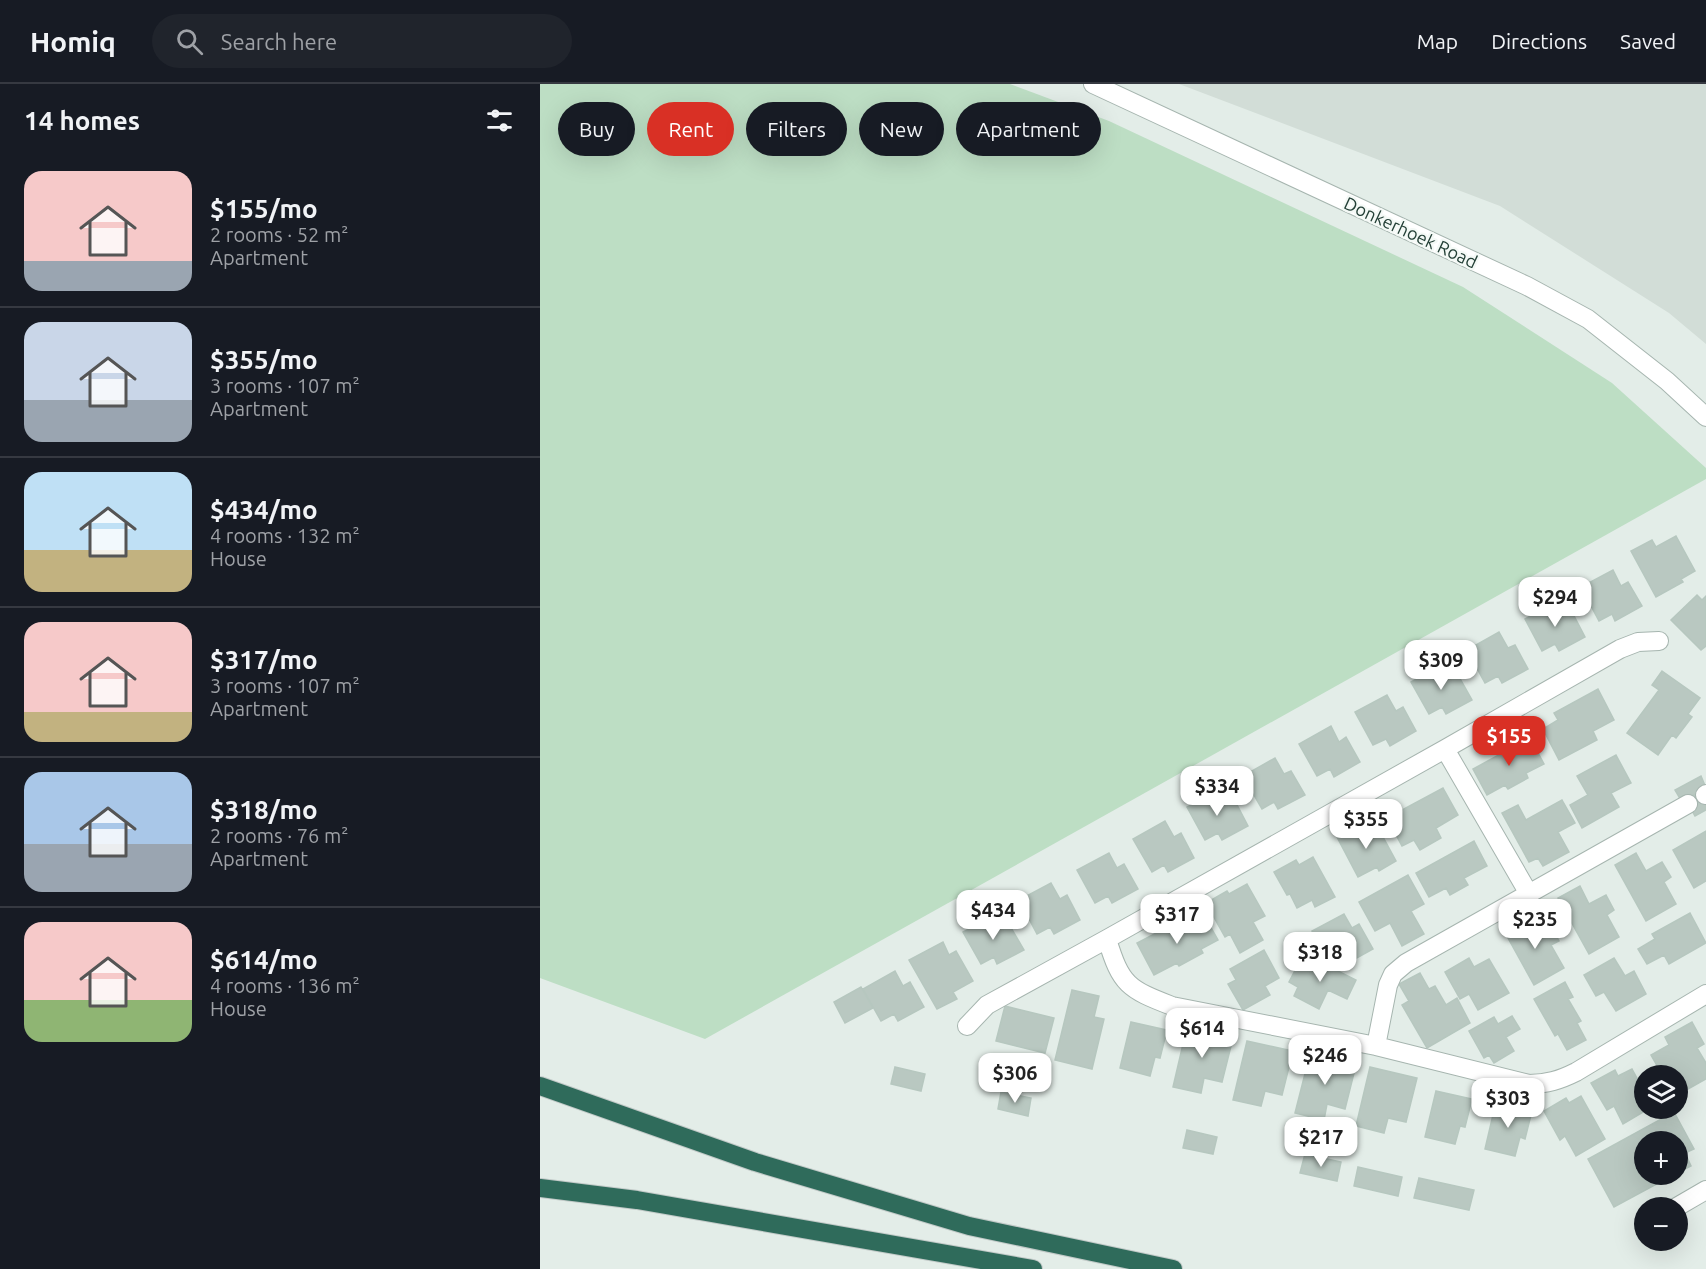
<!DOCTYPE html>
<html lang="en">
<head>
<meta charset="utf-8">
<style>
	body { margin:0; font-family:Ubuntu,sans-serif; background:#20242c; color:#f1f3f6; height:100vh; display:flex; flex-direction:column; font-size:22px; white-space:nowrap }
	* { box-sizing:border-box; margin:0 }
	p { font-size:20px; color:#9ea1a6 }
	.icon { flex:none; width:33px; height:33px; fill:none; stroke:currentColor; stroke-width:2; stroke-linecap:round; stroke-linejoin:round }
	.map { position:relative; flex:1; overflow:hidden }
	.sheet { display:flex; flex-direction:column; background:#171b24; width:540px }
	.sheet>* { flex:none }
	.banner { position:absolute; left:18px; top:18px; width:570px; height:54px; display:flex; gap:12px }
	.controls { position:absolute; left:1094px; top:981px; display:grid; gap:12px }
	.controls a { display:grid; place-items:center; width:54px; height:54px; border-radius:50%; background:#171b24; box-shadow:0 6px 24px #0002; font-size:30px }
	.price { position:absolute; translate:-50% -51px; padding:0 14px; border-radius:12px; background:#fff; color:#222; font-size:20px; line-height:39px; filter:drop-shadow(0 2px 3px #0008) }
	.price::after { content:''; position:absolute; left:50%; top:36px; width:18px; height:14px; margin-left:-9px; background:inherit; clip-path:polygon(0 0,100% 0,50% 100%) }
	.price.current { background:#d93025; color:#fff }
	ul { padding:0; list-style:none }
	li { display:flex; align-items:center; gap:18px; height:150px; padding:0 24px }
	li+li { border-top:2px solid #363941 }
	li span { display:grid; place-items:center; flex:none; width:168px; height:120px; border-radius:18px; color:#555 }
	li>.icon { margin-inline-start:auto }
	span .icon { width:72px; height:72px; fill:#fffc; stroke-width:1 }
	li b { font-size:26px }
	h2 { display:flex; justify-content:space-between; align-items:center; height:72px; padding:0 24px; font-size:26px }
	.chip { padding:0 21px; border-radius:27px; background:#171b24; box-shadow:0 6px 24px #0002; font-size:21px; line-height:54px }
	.chip.current { background:#d93025; color:#fff }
	header { display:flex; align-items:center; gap:36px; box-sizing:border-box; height:84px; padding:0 30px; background:#171b24; border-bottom:2px solid #363941 }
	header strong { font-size:28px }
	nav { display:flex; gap:33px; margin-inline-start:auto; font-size:21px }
	.search { width:420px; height:54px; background:#20242c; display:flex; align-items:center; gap:15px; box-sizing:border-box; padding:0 21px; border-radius:33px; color:#9ea1a6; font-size:22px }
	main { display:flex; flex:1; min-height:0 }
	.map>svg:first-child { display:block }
	.built { fill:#d2ddd7 }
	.green { fill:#bddec4 }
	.building { fill:#b9c8c1; stroke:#b6c7bf; stroke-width:1.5 }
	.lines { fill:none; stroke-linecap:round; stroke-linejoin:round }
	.street-casing { stroke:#a6b5af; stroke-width:20 }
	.highway-casing { stroke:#c1c9c7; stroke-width:20 }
	.street { stroke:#fff; stroke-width:18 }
	.highway { stroke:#2f6b5b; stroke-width:18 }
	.labels { text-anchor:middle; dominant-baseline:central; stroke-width:4.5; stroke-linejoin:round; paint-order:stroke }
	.street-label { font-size:18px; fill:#233f36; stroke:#f4f9f6 }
</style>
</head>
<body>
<header>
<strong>Homiq</strong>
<div class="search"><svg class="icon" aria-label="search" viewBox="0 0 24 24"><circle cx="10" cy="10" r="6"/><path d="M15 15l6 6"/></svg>Search here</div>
<nav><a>Map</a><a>Directions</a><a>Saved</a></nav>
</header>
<main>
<section class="sheet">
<h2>14 homes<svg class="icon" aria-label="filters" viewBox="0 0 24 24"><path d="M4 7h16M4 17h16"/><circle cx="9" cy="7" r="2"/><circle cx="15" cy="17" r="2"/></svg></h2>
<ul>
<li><span style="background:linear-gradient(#f6c9c9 75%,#9aa5b1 0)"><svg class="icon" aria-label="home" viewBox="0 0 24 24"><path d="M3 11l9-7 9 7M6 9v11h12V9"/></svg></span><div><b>$155/mo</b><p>2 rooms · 52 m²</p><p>Apartment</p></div></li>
<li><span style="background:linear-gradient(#c9d6e8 65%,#9aa5b1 0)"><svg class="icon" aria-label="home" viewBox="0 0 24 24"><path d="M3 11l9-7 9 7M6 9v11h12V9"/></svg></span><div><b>$355/mo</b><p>3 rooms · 107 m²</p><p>Apartment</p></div></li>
<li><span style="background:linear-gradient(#bfe0f5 65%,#c2b280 0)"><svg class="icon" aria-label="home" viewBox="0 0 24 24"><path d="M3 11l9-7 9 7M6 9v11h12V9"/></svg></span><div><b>$434/mo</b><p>4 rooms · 132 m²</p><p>House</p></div></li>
<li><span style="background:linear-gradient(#f6c9c9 75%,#c2b280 0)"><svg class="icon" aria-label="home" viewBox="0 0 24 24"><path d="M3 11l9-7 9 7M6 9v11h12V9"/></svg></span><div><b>$317/mo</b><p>3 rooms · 107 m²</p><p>Apartment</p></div></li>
<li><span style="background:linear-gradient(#a9c7e8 60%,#9aa5b1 0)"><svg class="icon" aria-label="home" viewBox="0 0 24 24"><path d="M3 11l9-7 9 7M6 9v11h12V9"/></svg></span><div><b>$318/mo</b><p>2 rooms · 76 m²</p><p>Apartment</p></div></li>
<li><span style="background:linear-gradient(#f6c9c9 65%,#8fb573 0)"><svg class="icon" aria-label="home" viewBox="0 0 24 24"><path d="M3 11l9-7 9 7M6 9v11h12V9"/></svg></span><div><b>$614/mo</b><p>4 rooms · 136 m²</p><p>House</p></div></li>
</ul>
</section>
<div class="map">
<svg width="1166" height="1185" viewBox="0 0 1166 1185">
	<rect width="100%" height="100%" fill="#e3ede8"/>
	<!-- built -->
	<path class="built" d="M639 0H1166V260L1129 229 960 122Z"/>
	<!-- green -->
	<path class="green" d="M0 0H470L569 37 923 203 1072 299 1166 384V395L165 955 0 894Z"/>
	<!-- building -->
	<path class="building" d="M1136 452 1155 487 1141 495 1143 498 1116 513 1091 467 1112 456 1116 463Z
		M1073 486 1081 502 1088 498 1102 522 1075 537 1072 530 1059 537 1041 503Z
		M1157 511 1162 516 1166 512V562L1161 566 1131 536Z
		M1016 517 1025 532 1032 528 1045 553 1019 567 1015 560 1002 567 985 535Z
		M959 548 968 564 975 561 988 585 962 599 958 592 945 599 927 566Z
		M903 580 911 595 918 591 932 616 906 630 902 623 889 630 871 598Z
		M1122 587 1160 614 1148 630 1152 633 1136 654 1132 651 1118 671 1087 649 1119 606 1112 601Z
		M1058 605 1074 636 1053 647 1057 656 1019 676 1003 645 1018 636 1014 629Z
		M847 611 856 627 863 623 876 647 850 662 846 655 833 661 815 628Z
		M791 642 799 658 806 653 820 678 794 693 790 685 777 692 759 660Z
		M990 654 1004 680 986 689 988 694 968 705 965 701 947 711 933 685Z
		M1076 671 1091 699 1071 709 1079 723 1042 744 1030 721 1048 711 1037 692Z
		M735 674 744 690 751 687 765 711 738 725 734 718 722 725 703 692Z
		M1161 692 1166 704 1142 718 1135 706Z
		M903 704 918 731 896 744 901 754 880 766 874 756 862 762 847 734Z
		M679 706 688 721 695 717 708 742 682 756 678 749 665 756 647 723Z
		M1162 706 1166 713V726L1155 732 1146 716Z
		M1022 716 1035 739 1018 748 1029 768 1003 782 998 774 989 778 962 729 978 721 986 736Z
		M625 737 634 753 641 749 654 774 628 788 624 781 612 788 593 755Z
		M836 740 856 777 839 787 837 783 818 793 797 753 819 741 822 748Z
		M1166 747V797L1154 804 1133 766Z
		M934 757 947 782 924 794 928 801 910 811 906 804 889 813 876 789Z
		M569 769 577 784 584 780 598 805 572 819 568 812 555 819 537 786Z
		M1096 769 1106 787 1122 778 1131 793 1124 798 1136 820 1106 837 1075 781Z
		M773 773 795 813 775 823 772 816 757 824 750 810 747 811 734 788 756 776 759 781Z
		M868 791 884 820 871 827 884 850 862 862 850 839 835 847 819 818Z
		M511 799 520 815 527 811 540 836 514 850 510 843 497 850 479 816Z
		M707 800 725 832 713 838 723 856 700 869 690 850 685 853 666 819 687 807 689 810Z
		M1040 802 1049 820 1066 811 1074 826 1067 831 1079 853 1049 870 1018 814Z
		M1150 829 1166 859 1129 880 1124 871 1107 880 1098 865 1115 855 1112 850Z
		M804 830 812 844 819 840 833 865 804 881 799 874 790 879 772 847Z
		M455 831 463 845 470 842 484 866 457 880 454 873 441 880 423 848Z
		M665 833 678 856 661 865 663 869 639 882 637 879 614 891 597 859 643 835 647 843Z
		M984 833 994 850 1010 841 1019 857 1011 861 1024 884 994 901 963 845Z
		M403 858 409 871 416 867 433 897 413 908 417 915 397 925 369 876Z
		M724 866 739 894 725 902 730 911 703 926 688 900 696 896 690 885Z
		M929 874 934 883 949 875 969 909 938 926 929 910 920 915 905 888Z
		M1074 874 1085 892 1094 887 1106 910 1076 927 1064 908 1056 912 1044 891Z
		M761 875 788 888 790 883 816 896 807 915 788 906 779 925 754 912 758 903 749 898Z
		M355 887 363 902 370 898 384 923 358 937 354 930 341 937 323 905Z
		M880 889 889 905 895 902 906 921 917 914 930 939 887 964 862 921 869 917 859 900Z
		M1025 898 1033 913 1028 915 1041 937 1037 939 1046 956 1027 966 1018 950 1015 952 994 915Z
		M321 903 333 924 305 939 294 918Z
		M532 906 559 912 554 933 564 935 552 985 515 976Z
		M465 922 514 934 505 969 456 957Z
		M972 932 980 945 966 953 974 967 954 979 949 971 944 974 929 947 954 933 958 940Z
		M591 938 627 946 620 974 615 973 610 992 580 984Z
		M1152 938 1164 960 1157 964 1166 979V995L1141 1009 1137 1002V992H1123L1111 971 1129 961 1125 953Z
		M647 943 693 954 682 998 664 994 661 1009 633 1003Z
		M707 957 753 967 742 1011 725 1007 721 1022 693 1016Z
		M770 970 816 981 805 1025 787 1020 784 1036 755 1029Z
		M355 983 385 990 381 1007 351 1000Z
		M830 983 877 994 866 1038 848 1034 844 1049 816 1042Z
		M1092 985 1104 1007V1024H1110L1083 1040 1074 1022 1067 1026 1051 999 1075 986 1078 992Z
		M896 1007 932 1015 925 1043 920 1042 915 1060 885 1053Z
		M461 1008 491 1014 488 1032 458 1025Z
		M1041 1012 1065 1055 1036 1072 1025 1052 1020 1056 1004 1027 1026 1014 1029 1019Z
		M956 1018 992 1027 985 1055 980 1053 975 1072 945 1065Z
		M1134 1028 1154 1065 1145 1069 1151 1082 1137 1089V1058H1104V1090H1135L1074 1123 1048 1075Z
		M647 1046 677 1053 673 1070 643 1064Z
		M765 1070 801 1078 797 1097 760 1089Z
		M818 1083 862 1093 858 1112 814 1102Z
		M879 1094 934 1106 929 1126 874 1114Z"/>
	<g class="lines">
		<!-- street casing -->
		<g class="street-casing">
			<path id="street" d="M553 0 987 202 1048 235 1127 297 1166 333
				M905 665 989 810
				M1165 711 1166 710
				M567 855C581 901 588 905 632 922L836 962 989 1000C1007 1000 1020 996 1036 988L1166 910
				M427 942 447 921 567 855 905 665 1080 565 1098 558 1119 557
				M836 962 848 901 853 890 866 879 1148 720
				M1135 1124 1166 1106"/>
		</g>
		<!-- highway casing -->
		<g class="highway-casing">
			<path id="highway" d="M0 1002 215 1078 429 1142 633 1185
				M0 1104 97 1116 493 1185"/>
		</g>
		<!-- street -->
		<use href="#street" class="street"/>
		<!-- highway -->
		<use href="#highway" class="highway"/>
	</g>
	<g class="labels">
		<!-- street labels -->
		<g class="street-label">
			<text transform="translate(871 148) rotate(25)">Donkerhoek Road</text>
		</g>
	</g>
</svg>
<div class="controls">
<a><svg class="icon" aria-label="layers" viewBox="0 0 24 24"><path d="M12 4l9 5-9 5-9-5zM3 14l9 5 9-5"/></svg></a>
<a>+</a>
<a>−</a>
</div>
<b class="price" style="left:1015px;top:544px">$294</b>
<b class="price" style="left:901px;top:607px">$309</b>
<b class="price current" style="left:969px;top:683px">$155</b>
<b class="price" style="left:677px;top:733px">$334</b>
<b class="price" style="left:826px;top:766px">$355</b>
<b class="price" style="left:453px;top:857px">$434</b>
<b class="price" style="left:637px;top:861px">$317</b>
<b class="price" style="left:995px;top:866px">$235</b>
<b class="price" style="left:780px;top:899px">$318</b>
<b class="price" style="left:662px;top:975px">$614</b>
<b class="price" style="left:785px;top:1002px">$246</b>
<b class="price" style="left:475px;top:1020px">$306</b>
<b class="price" style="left:968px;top:1045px">$303</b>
<b class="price" style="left:781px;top:1084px">$217</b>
<div class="banner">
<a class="chip">Buy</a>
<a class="chip current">Rent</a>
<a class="chip">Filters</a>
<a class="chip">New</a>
<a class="chip">Apartment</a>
</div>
</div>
</main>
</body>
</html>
